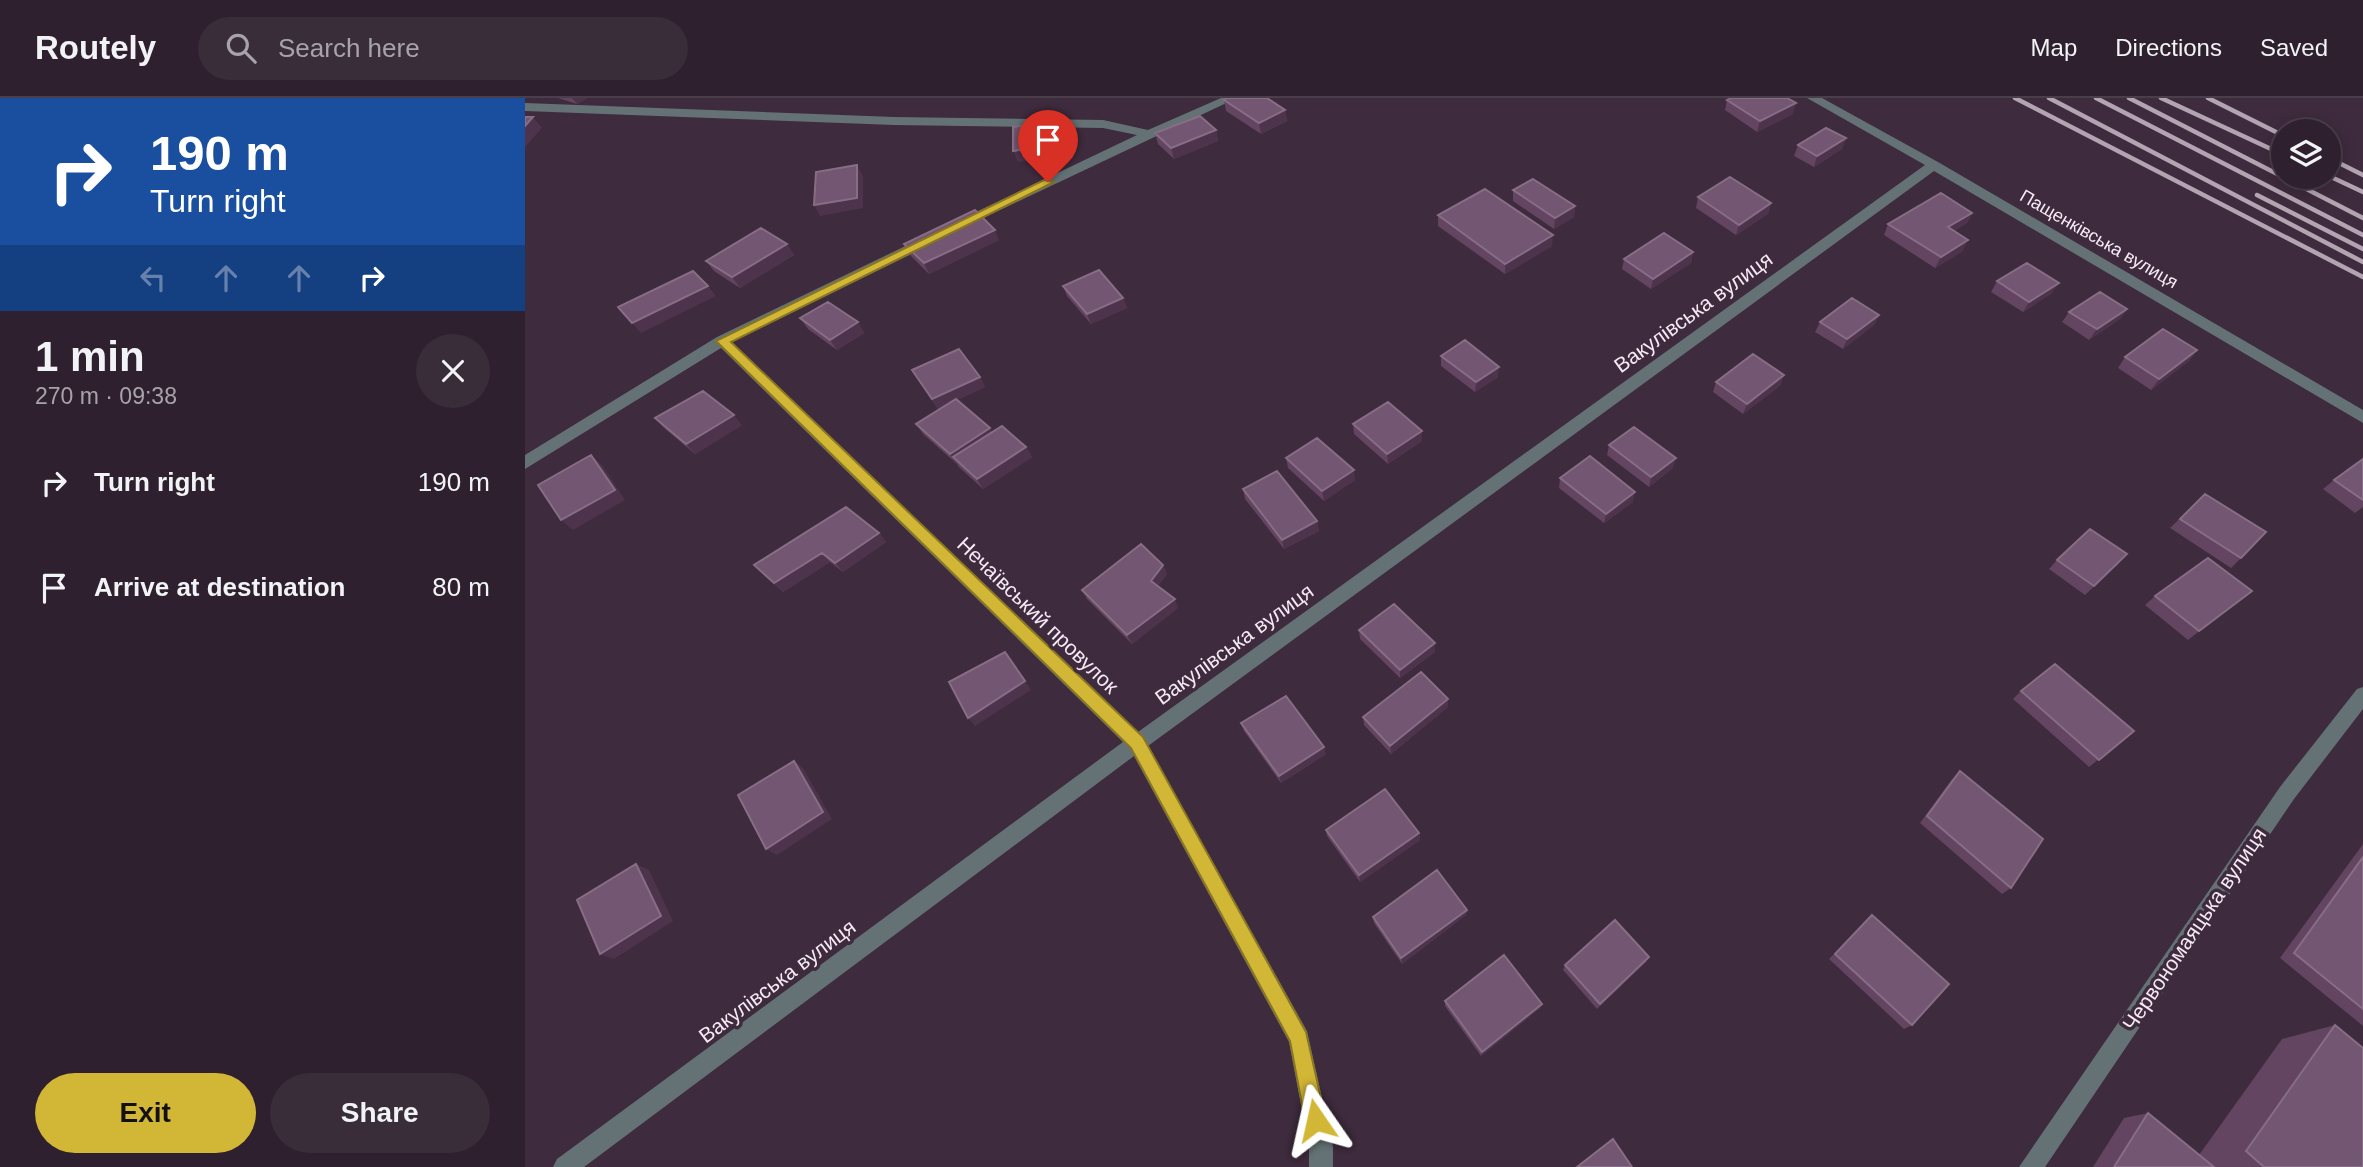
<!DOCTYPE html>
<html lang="en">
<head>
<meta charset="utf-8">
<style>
	:root { --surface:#2e202e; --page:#3a2d3a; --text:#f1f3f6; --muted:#a7a3aa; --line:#493e4a; --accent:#d2b635 }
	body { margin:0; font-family:Helvetica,sans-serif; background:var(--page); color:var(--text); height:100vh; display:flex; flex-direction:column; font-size:26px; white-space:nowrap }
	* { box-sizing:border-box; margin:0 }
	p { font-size:23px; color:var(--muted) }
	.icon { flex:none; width:38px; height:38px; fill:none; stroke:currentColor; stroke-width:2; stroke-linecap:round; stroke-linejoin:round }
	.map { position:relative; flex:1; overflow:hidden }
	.side { display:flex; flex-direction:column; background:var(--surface); width:525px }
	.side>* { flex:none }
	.banner { background:#1a4fa0; color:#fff; overflow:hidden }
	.buttons { position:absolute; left:1746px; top:21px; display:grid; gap:14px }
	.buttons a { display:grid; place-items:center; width:70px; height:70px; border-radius:50%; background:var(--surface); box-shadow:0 4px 18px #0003,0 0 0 2px var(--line); font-size:35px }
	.pin { position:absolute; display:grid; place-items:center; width:60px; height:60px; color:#fff; margin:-72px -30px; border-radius:50% 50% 50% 0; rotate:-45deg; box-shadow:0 0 7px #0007 }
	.pin .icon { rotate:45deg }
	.me { position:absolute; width:77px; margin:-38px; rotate:349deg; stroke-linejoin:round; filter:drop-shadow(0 0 5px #0008) }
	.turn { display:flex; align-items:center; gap:24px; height:147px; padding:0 35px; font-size:32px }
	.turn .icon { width:91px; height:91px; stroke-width:2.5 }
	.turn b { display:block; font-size:49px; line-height:60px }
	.lanes { display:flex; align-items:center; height:66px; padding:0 35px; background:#0003; justify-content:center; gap:35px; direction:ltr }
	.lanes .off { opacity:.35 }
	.round { display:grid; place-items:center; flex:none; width:74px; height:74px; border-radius:37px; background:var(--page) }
	.summary { display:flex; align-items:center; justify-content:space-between; height:119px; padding:0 35px }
	h1 { font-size:42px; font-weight:800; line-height:52px }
	.button { display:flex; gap:14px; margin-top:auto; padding:14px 35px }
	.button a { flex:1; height:80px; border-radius:42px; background:var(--accent); color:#111; font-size:28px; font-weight:800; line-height:80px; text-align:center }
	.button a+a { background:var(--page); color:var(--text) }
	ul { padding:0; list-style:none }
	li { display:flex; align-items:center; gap:21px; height:105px; padding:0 35px }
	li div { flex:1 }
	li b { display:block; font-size:26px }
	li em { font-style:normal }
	header { display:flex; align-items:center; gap:42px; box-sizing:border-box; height:98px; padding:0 35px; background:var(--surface); border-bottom:2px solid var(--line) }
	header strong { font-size:33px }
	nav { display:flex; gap:38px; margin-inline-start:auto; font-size:24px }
	.search { width:490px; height:63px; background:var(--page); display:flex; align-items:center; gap:18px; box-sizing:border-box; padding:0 24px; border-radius:38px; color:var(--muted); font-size:26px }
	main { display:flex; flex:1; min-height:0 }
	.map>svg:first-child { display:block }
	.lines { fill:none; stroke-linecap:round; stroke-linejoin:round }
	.street { fill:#647275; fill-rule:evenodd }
	.rail { stroke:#b3a4b2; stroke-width:4.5 }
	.wall { fill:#634461 }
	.shaded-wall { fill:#4e334c }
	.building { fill:#735671; stroke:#876d85; stroke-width:2 }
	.route { fill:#d2b635; stroke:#887622; stroke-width:2 }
	.labels { text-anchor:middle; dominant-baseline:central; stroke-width:7; stroke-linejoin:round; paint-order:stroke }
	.far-street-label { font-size:18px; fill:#f5e9f4; stroke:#3e2b3d }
	.street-label { font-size:21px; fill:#f5e9f4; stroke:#3e2b3d }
</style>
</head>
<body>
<header>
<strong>Routely</strong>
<div class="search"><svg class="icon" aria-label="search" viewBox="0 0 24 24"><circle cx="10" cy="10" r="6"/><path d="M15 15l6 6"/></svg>Search here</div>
<nav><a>Map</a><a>Directions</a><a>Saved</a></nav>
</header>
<main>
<section class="side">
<div class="banner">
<div class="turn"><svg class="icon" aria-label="right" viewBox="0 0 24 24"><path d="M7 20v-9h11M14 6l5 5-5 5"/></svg><div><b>190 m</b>Turn right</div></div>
<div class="lanes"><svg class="icon off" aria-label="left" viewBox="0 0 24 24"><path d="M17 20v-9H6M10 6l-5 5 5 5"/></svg><svg class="icon off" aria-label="ahead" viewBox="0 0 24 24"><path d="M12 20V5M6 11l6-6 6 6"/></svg><svg class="icon off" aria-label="ahead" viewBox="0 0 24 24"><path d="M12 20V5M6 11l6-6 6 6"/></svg><svg class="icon" aria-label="right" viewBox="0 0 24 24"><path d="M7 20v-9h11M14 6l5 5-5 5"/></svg></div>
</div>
<div class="summary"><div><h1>1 min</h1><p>270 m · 09:38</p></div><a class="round"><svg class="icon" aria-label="close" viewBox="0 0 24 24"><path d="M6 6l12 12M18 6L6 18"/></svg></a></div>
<ul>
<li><svg class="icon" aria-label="right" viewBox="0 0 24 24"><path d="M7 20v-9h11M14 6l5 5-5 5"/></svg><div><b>Turn right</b></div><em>190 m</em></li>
<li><svg class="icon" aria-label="arrive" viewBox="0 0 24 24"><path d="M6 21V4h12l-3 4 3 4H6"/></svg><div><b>Arrive at destination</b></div><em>80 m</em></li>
</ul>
<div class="button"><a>Exit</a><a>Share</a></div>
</section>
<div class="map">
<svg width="1838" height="1069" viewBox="0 0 1838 1069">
	<rect width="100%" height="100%" fill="#3e2b3d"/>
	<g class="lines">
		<path class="street" d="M696,0H712L435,131L430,130V124L612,37L578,30L369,27L0,13V5L369,19L578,22L623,32Z
			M1282,0H1297L1413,64L1838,312V325L1409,73L623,648L782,933L808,1049V1069H784V1049L764,944L609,658L59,1069H28L32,1061L598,644L196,250L0,371V357L192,239L399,139H409V145L207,244L613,634L1400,67Z
			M1838,589V611L1769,701L1520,1069H1494L1755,689L1832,591Z"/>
		<path class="rail" d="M1490,0L1838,179
			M1524,0L1838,164
			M1571,0L1838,137
			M1604,0L1838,120
			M1636,0L1759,57
			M1683,0L1759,38
			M1804,60L1838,77
			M1804,78L1838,94
			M1732,97L1838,151"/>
	</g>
	<path class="wall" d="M33,0H62L52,6Z
		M699,2L760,12L762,23L736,36L701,13Z
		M1202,2L1268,16L1232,34L1200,12Z
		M691,32L693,43L649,61L633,46L630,35Z
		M1321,40L1317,51L1289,69L1269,58L1273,47Z
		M988,92L1050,108L1049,119L1029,131L988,103Z
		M1173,99L1246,105L1243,116L1211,137L1171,110Z
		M1447,115L1442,125L1429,133L1438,153L1410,170L1359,137L1363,126Z
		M913,117L1027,148L980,176L913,128Z
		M474,142L404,176L385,157L379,146Z
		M262,146L269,157L215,190L189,173L181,163Z
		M1168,154L1166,165L1126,191L1097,171L1099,161Z
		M1472,183L1527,195L1498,214L1466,194Z
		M538,188L598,200L602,210L566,226L542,198Z
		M1602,211L1595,221L1564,242L1537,224L1544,214Z
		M1354,217L1349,227L1318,251L1290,234L1295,224Z
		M275,220L333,224L339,235L312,252L283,231Z
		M1672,252L1664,263L1626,292L1593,270L1600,259Z
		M916,258L973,279L950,294L916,268Z
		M387,272L455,279L460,289L432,302L467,334L501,349L507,359L458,391L434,369L432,366L398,336L391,326L423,307L413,311Z
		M1191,284L1256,287L1218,316L1188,294Z
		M130,320L217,327L170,356L139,330Z
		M828,326L897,343L863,366L829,336Z
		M1084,347L1148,370L1124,389L1082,357Z
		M761,360L830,382L799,403L763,370Z
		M1838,361V409L1830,415L1798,391L1809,382Z
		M1035,380L1108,404L1079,425L1034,390Z
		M718,391L792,423L794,433L759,451L720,401Z
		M1680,396L1716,460L1706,470L1645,430Z
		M354,435L361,444L318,474L305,464L258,494L229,467Z
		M1532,462L1593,466L1560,497L1524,471Z
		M638,467L642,476L633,488L653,510L607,546L562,501L557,492Z
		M1727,493L1663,542L1620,507L1630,498Z
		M834,532L910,545V554L875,580L835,541Z
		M1496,593L1609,633L1564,669L1488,601Z
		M923,609L866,656L839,627L838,619Z
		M716,625L801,656L756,685L719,633Z
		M1435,673L1486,790L1477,796L1395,725L1427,681Z
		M801,732L894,735L895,742L835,784L802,738Z
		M1838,746V928L1755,860Z
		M942,812L941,817L877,866L849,825L848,819Z
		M1347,817L1387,927L1379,931L1304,861Z
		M1124,859L1121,864L1072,911L1038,872L1040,867Z
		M920,903L1017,906L1015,910L956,958L920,908Z
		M1810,927L1838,1069H1568L1599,1020L1623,1015L1674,1057L1757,941Z"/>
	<path class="shaded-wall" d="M47,0H62L52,6Z
		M1271,5L1268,16L1232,34L1235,23Z
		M760,12L762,23L736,36L734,25Z
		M8,19L17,30L0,49V28Z
		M533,23L536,33L538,58L493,64L488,53Z
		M691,32L693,43L649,61L646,50Z
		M1321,40L1317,51L1289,69L1292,58Z
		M332,67L338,78V110L295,118L289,107Z
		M1246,105L1243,116L1211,137L1214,127Z
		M1050,108L1049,119L1029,131L1030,120Z
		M1447,115L1442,125L1418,140L1423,129Z
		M470,132L474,142L404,176L399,165Z
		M1028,137L1027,148L980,176V166Z
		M1443,142L1438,153L1410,170L1416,159Z
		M262,146L269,157L215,190L207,179Z
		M1168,154L1166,165L1126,191L1128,181Z
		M1534,185L1527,195L1498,214L1504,204Z
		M183,188L191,198L116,235L107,225Z
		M598,200L602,210L566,226L562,216Z
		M1602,211L1595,221L1564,242L1572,231Z
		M1354,217L1349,227L1318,251L1322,241Z
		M333,224L339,235L312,252L305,242Z
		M1672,252L1664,263L1626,292L1634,281Z
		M974,269L973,279L950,294L951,284Z
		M1259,277L1256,287L1218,316L1222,306Z
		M455,279L460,289L413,311L407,301Z
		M209,317L217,327L170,356L161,346Z
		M465,330L471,340L428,359L431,366L425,356Z
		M897,333V343L863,366L862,356Z
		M501,349L507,359L458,391L452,381Z
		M66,357L77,367L100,402L48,432L36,422Z
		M1151,360L1148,370L1124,389L1126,379Z
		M829,372L830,382L799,403L797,393Z
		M1110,394L1108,404L1079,425L1081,416Z
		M792,423L794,433L759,451L757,442Z
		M354,435L361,444L318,474L310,465Z
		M297,455L305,464L258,494L249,485Z
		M638,467L642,476L630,492L626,483Z
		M1727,493L1716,502L1663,542L1674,533Z
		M650,501L653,510L607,546L602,537Z
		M910,545V554L875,580V572Z
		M480,554L506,592L450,628L443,620Z
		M923,601V609L866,656L865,648Z
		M799,649L801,656L756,685L754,678Z
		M269,663L278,670L307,721L252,757L241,751Z
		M894,735L895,742L835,784L834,777Z
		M111,766L124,772L148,823L89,861L75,856Z
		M942,812L941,817L877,866L876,860Z
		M1124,859L1121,864L1072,911L1075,906Z
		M1017,906L1015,910L956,958L957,954Z"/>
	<path class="building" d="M702,0H742L760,12L734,25L699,2Z
		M1206,0H1262L1271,5L1235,23L1202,2Z
		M675,18L691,32L646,50L630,35Z
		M0,19H8L0,28Z
		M533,23L534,47L488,53V29Z
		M1301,30L1321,40L1292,58L1273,47Z
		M332,67V100L289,107L291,74Z
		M1205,79L1246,105L1214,127L1173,99Z
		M1008,81L1050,108L1030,120L988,92Z
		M960,91L1028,137L980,166L913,117Z
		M1416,95L1447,115L1423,129L1443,142L1416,159L1363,126Z
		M450,112L470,132L399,165L379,146Z
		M236,130L262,146L207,179L181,163Z
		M1139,135L1168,154L1128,181L1099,161Z
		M1502,165L1534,185L1504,204L1472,183Z
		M574,172L598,200L562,216L538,188Z
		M168,173L183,188L107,225L93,209Z
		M1575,194L1602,211L1572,231L1544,214Z
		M1327,200L1354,217L1322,241L1295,224Z
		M303,204L333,224L305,242L275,220Z
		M1638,231L1672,252L1634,281L1600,259Z
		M940,242L974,269L951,284L916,258Z
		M434,251L455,279L407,301L387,272Z
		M1228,256L1259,277L1222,306L1191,284Z
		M178,293L209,317L161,346L130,320Z
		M431,301L465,330L425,356L391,326Z
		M863,304L897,333L862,356L828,326Z
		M477,328L501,349L452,381L428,359Z
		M1109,329L1151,360L1126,379L1084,347Z
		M792,340L829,372L797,393L761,360Z
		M66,357L90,392L36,422L13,387Z
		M1065,358L1110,394L1081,416L1035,380Z
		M1838,361V402L1809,382Z
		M752,373L792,423L757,442L718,391Z
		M1680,396L1741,434L1716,460L1655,421Z
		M321,409L354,435L310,465L297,455L249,485L229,467Z
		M1565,431L1602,456L1569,488L1532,462Z
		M616,446L638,467L626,483L650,501L602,537L557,492Z
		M1683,460L1727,493L1674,533L1630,498Z
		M869,506L910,545L875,572L834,532Z
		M480,554L500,583L443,620L424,584Z
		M1530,566L1609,633L1574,662L1496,593Z
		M896,574L923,601L865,648L838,619Z
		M761,598L799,649L754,678L716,625Z
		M269,663L298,714L241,751L213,697Z
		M1435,673L1518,741L1486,790L1402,718Z
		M860,691L894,735L834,777L801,732Z
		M1838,759V911L1769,855Z
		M111,766L136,818L75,856L52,802Z
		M912,772L942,812L876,860L848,819Z
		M1347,817L1424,886L1387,927L1310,856Z
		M1090,822L1124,859L1075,906L1040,867Z
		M979,857L1017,906L957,954L920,903Z
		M1810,927L1838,950V1069H1739L1721,1053Z
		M1623,1015L1689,1069H1589Z
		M1088,1041L1107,1069H1052Z"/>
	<path class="route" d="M519,82L529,84L206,244L618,639L781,934L801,1022L798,1029L791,1032L783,1029L780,1022L765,943L606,650L191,243Z"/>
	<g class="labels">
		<g class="far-street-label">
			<text transform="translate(1574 141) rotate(30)">Пащенківська вулиця</text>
		</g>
		<g class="street-label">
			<text transform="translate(1168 214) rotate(-36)">Вакулівська вулиця</text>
			<text transform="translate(513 517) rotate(44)">Нечаївський провулок</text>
			<text transform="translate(709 546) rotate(-36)">Вакулівська вулиця</text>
			<text transform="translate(1669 831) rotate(-56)">Червономаяцька вулиця</text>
			<text transform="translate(252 883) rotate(-37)">Вакулівська вулиця</text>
		</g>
	</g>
</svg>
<div class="buttons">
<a><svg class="icon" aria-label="layers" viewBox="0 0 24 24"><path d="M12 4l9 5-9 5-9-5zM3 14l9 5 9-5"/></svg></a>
</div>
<div class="pin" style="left:523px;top:84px;background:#d93025"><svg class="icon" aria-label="arrive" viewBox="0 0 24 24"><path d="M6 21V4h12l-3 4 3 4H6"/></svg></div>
<svg class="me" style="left:791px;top:1022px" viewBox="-20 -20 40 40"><path d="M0-17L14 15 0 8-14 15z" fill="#d2b635" stroke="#fff" stroke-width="4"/></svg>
</div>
</main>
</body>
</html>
